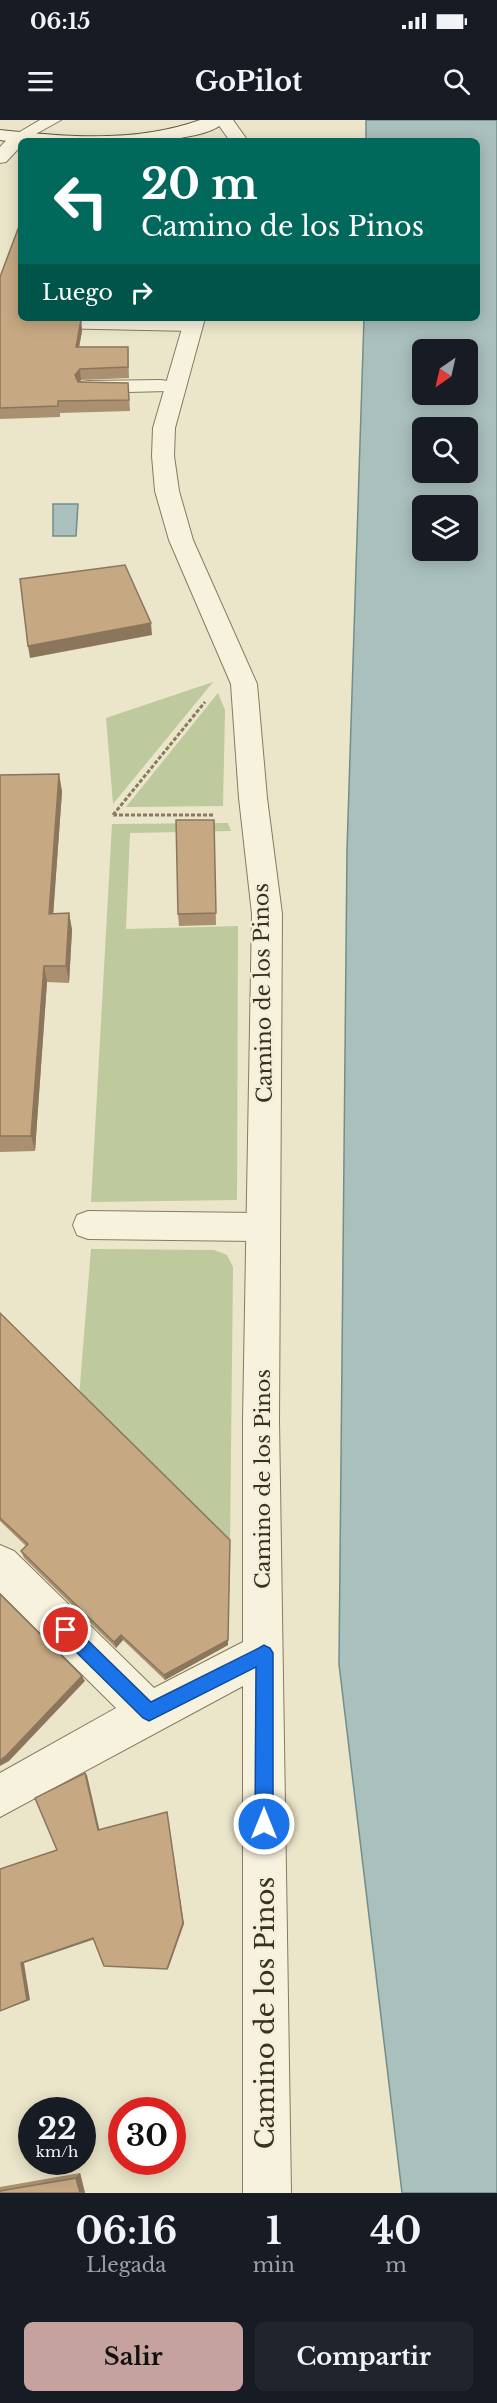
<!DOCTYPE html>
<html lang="es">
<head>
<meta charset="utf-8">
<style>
	:root { --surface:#171b24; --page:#20242c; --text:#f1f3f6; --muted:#9ea1a6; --accent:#c6a29f }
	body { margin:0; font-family:"Libre Baskerville",serif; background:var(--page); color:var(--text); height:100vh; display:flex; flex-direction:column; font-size:22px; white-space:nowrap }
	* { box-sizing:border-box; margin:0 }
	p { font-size:20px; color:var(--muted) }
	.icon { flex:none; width:33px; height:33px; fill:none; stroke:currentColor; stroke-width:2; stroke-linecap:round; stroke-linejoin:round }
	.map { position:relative; height:2073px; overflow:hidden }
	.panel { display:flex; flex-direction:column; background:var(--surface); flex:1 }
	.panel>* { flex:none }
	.top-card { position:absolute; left:18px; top:18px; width:462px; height:183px; border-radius:9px; box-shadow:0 3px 15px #0003; background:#00695c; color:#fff; overflow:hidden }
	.needle { width:39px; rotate:214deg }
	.tools { position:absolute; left:412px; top:219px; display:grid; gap:12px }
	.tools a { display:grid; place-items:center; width:66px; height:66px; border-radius:9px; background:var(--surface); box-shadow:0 3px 15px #0003; font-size:30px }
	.speed { position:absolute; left:18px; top:1977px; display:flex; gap:12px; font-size:30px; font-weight:700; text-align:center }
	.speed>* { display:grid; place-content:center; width:78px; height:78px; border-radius:50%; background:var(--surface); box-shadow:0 3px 15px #0003; line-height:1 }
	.speed small { font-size:15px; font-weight:400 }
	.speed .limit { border:9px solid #d22; background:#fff; color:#111 }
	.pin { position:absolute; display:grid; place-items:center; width:51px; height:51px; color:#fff; margin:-26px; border:3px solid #fff; border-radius:50%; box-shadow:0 2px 6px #0007 }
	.me { position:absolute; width:66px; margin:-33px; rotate:0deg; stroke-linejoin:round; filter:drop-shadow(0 0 4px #0008) }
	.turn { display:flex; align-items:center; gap:21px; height:126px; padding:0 24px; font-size:27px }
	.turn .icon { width:78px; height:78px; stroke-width:2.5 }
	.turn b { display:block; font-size:42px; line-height:51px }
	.then { display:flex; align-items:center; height:57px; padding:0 24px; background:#0003; gap:12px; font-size:22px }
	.eta { display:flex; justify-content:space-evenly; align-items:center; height:102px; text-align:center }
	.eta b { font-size:36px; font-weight:800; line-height:42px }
	.action { display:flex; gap:12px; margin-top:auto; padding:12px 24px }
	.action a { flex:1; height:69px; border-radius:9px; background:var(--accent); color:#111; font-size:24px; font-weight:800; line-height:69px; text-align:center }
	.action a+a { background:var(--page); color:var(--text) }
	.status { display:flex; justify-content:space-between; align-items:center; height:42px; padding:0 30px; background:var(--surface); direction:ltr }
	.status svg { height:16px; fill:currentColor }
	header { display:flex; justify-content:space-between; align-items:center; height:78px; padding:0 24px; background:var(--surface); font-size:27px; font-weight:800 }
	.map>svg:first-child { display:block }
	.green { fill:#bec99e }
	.water { fill:#aac0bd; stroke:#718e8b; stroke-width:1.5; fill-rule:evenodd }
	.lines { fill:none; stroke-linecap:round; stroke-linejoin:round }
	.service-casing { stroke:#877a60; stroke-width:2 }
	.pedestrian-casing { stroke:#877a60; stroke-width:2 }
	.minor-casing { stroke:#877a60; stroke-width:2 }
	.secondary-casing { stroke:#695b43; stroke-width:2 }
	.path { stroke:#877a60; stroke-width:3; stroke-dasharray:4 2; stroke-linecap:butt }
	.service { fill:#f7f2dd; fill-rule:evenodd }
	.pedestrian { fill:#f7f2dd; fill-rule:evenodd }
	.minor { fill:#f7f2dd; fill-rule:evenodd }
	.secondary { fill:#f7f2dd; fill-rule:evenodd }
	.wall { fill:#aa9071 }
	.shaded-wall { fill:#8b765c }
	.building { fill:#c6a883; stroke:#8b765c; stroke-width:1.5 }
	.route { fill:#1a73e8; stroke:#114b97; stroke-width:1.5 }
	.labels { text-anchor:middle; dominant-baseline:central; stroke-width:5; stroke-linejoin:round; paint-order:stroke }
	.street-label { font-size:21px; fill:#393022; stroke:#f3efd9 }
	.near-street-label { font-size:26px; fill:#393022; stroke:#f3efd9 }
</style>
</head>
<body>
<div class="status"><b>06:15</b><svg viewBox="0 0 49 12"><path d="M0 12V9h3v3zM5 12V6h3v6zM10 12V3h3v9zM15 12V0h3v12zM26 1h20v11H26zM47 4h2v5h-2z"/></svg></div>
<header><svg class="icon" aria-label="menu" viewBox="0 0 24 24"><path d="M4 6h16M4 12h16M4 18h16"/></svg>GoPilot<svg class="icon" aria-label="search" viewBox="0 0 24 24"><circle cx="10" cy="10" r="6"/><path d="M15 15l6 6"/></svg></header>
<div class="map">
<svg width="497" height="2073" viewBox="0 0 497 2073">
	<rect width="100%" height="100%" fill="#ebe6ca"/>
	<path class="green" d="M213,562L113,684L106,598Z
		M218,573L225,590L223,686L126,687Z
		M228,703L231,711L130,713L126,809L238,806L237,1080L91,1082L112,704Z
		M91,1129L214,1130L227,1135L233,1147L230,1427L79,1277Z"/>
	<path class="water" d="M366,0H497V2073H402L339,1544L347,730L364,198H477V21H366ZM423,230H468V274H423ZM423,308H468V352H423ZM423,386H468V430H423Z
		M53,384H78L76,416H53Z"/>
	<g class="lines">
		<defs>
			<path id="service" d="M40,0H61L25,20L19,22L11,17Z
				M57,198L193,199L202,205L193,211L50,208L48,204Z
				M88,1091L264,1093L275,1097L279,1107L275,1117L264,1121L88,1119L77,1115L73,1105L77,1095Z"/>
			<path id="pedestrian" d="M160,260L168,261L171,266L168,271L89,273L81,272L78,267L81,262L89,261Z"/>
			<path id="minor" d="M215,0H233L248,21H230Z
				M19,12L28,17L21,21V26L6,42L0,43V27L13,13Z
				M185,198H205L175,308L174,336L179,371L193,420L257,564L267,678L282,794L279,1300L291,2073H243V1566L0,1697V1653L116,1588L0,1473V1425L14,1431L154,1568L243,1522V1300L252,794L239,678L231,564L169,420L155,371L152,336L153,308Z"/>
			<path id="secondary" d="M200,0H226C206,28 90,21 57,21C46,21 29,19 21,23L0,20V10C66,17 136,23 200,0Z"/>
		</defs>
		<use href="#service" class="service-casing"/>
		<use href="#pedestrian" class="pedestrian-casing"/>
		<use href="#minor" class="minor-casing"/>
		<use href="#secondary" class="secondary-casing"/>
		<path class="path" d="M113,695L205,582
			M113,695H215"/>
		<use href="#service" class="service"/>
		<use href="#pedestrian" class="pedestrian"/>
		<use href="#minor" class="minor"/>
		<use href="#secondary" class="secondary"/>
	</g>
	<path class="wall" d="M0,157L52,199L81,200L82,211L79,227H128L129,258L81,260L79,262L129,274L130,291L60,293V297L0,299Z
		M59,654L62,672L53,794L69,793L72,810L69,863L47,862L35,1031L0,1032V655Z
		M214,700L216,805L179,806L178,794Z
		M0,1193L228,1525L165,1560L123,1520L116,1528L24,1438L21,1431L26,1426L0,1401Z
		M80,2053L85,2073H0V2067Z"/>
	<path class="shaded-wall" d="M81,200L82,211L77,238L76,227Z
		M80,249L81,260L76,266L75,255Z
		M151,503L152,515L30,538L28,526Z
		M59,654L62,672L52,811L49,794Z
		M69,793L72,810L69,863L66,846Z
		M44,846L47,862L35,1031L31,1016Z
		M230,1427L228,1525L165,1560L164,1555Z
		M121,1515L123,1520L116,1528L114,1522Z
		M82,1556L85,1561L9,1641L0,1646V1640Z
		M85,1653L87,1655L100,1712L98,1710Z
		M167,1692L184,1804L168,1849H167Z
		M93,1818L95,1819L24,1843L30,1880L0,1891L21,1843Z
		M80,2053L85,2073H80L76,2058Z"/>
	<path class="building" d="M21,101V198H48L49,199L81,200L76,227H128V247L80,249L75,255L78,262L128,263L129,280L58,281V286L0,288V157Z
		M125,445L151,503L28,526L20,459Z
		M59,654L49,794L69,793L66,846H44L31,1016H0V655Z
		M176,700H214L216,793L178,794Z
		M0,1193L230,1420L228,1520L164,1555L121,1515L114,1522L21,1431L28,1424L0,1398Z
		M0,1474L82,1556L5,1637L0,1640Z
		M85,1653L98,1710L167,1692L183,1803L167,1849L104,1846L93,1818L21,1843L27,1880L0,1891V1749L57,1730L35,1678Z
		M76,2058L80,2073H0V2071Z"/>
	<path class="route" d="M66,1502L72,1505L151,1582L259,1528L264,1525L270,1528L273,1533V1704L270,1711L264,1713L258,1711L255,1704L256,1547L149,1601L143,1598L60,1516L58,1510L60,1505Z"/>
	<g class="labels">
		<g class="street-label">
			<text transform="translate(263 873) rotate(-91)">Camino de los Pinos</text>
			<text transform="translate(263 1359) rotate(-90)">Camino de los Pinos</text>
		</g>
		<g class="near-street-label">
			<text transform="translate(265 1893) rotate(-90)">Camino de los Pinos</text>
		</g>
	</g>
</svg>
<div class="tools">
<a><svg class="needle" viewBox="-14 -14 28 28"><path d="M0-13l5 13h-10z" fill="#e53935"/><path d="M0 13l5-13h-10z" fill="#9ea1a6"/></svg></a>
<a><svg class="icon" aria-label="search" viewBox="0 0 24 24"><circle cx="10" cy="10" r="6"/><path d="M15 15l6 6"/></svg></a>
<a><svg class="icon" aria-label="layers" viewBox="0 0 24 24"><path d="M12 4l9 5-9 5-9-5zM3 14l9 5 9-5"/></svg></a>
</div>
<div class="speed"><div>22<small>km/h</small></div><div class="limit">30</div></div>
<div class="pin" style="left:66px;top:1510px;background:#d93025"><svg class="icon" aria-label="arrive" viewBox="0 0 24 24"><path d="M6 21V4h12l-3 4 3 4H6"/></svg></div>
<svg class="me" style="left:264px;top:1704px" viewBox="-20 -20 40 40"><circle r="17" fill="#1a73e8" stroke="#fff" stroke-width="3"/><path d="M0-11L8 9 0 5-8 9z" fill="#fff"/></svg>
<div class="top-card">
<div class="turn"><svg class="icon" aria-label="left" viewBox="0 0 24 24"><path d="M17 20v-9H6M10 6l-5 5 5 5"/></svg><div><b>20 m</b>Camino de los Pinos</div></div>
<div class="then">Luego<svg class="icon" aria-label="right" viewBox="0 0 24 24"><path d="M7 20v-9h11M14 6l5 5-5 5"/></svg></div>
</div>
</div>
<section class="panel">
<div class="eta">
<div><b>06:16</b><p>Llegada</p></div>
<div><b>1</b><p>min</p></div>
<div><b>40</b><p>m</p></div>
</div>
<div class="action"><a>Salir</a><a>Compartir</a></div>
</section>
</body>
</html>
